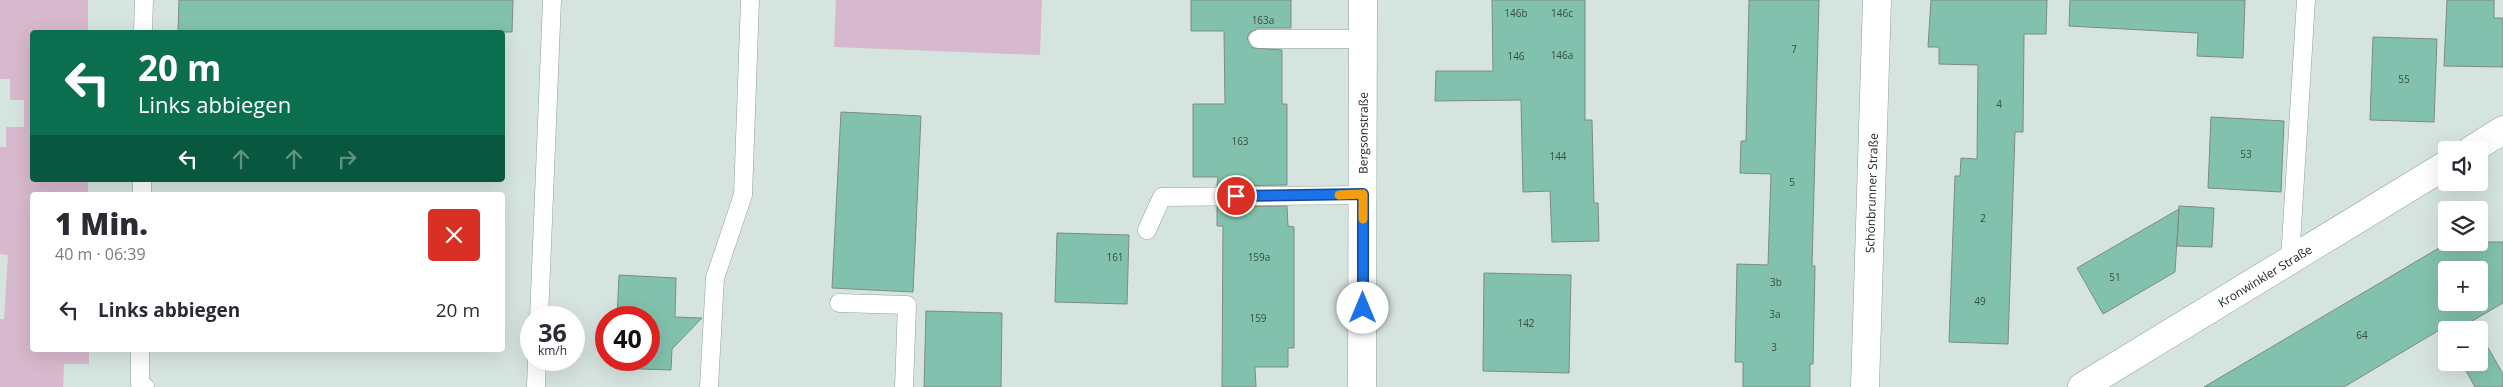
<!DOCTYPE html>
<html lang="de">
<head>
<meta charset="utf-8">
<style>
	:root { --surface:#fff; --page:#f2f2f3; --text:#2b2b33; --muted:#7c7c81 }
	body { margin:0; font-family:"Open Sans",sans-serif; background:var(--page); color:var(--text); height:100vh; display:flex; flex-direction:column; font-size:19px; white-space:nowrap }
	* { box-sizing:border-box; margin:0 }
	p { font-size:16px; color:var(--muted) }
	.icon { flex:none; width:28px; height:28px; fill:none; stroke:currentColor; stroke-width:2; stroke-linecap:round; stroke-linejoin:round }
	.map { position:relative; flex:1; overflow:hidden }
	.drawer { position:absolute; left:30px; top:192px; width:475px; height:160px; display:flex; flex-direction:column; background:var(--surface); border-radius:5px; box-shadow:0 5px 20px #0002 }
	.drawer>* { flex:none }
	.banner { position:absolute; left:30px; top:30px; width:475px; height:152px; border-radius:5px; box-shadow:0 5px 20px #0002; background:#0b6e4f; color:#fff; overflow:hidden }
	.tools { position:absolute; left:2438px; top:141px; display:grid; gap:10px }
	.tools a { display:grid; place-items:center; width:50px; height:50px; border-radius:5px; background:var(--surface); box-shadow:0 5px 20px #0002; font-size:25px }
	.speed { position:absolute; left:520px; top:306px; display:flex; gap:10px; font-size:25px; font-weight:700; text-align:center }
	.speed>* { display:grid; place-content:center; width:65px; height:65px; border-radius:50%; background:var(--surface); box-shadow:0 5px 20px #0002; line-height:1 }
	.speed small { font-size:12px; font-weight:400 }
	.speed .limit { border:8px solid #d22; background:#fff; color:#111 }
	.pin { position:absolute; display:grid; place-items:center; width:42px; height:42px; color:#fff; margin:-21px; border:2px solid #fff; border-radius:50%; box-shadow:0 1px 5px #0007 }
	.me { position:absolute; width:55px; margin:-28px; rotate:0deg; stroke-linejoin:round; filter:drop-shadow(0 0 4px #0008) }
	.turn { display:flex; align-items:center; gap:18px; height:105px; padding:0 25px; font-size:22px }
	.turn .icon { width:65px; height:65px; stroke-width:2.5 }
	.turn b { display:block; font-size:35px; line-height:42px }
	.lanes { display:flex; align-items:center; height:48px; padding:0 25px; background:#0003; justify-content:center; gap:25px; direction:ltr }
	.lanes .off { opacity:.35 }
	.round { display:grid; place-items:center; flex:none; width:52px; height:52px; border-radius:5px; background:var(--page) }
	.overview { display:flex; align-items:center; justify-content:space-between; height:85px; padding:0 25px }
	h1 { font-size:30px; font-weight:800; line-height:38px }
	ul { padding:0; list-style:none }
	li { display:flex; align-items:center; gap:15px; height:65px; padding:0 25px }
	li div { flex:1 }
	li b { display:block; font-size:19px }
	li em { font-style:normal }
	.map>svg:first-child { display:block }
	.green { fill:#d8b8cc }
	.building { fill:#82c1ad; stroke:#7e8a86; fill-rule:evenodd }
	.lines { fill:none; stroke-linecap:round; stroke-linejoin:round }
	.service-casing { stroke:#92a09b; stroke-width:19 }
	.minor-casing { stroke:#92a09b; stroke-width:29 }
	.tertiary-casing { stroke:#92a09b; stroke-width:29 }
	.service { stroke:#fff; stroke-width:18 }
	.minor { stroke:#fff; stroke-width:28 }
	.tertiary { stroke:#fff; stroke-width:28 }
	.route-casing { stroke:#114b97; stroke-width:12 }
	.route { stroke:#1a73e8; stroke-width:9 }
	.slow { stroke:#f59e0b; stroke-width:9 }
	.labels { text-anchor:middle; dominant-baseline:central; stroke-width:4; stroke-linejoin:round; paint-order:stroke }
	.number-label { font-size:10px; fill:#394d46 }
	.street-label { font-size:12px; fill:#212624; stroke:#fff }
</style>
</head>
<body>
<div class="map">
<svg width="2503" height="387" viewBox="0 0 2503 387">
	<rect width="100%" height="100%" fill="#d6e4df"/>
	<path class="green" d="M0,0H88V32H32V180H88V195H32V350H89V364H64L63,387H0V319H4L8,255L0,254V147H6V127H24V100H10V79H0Z
		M836,0H1042L1040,55L834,47Z"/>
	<path class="building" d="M179,0H513L512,32H178Z
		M1191,0H1291V28H1258L1249,33L1247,39L1253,48L1282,50V104H1287V185L1217,186L1218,177H1193V104H1225L1224,31H1191Z
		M1492,0H1585V120H1592L1594,203H1598L1599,241L1552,242L1550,191L1523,192L1521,100L1435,101L1436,71H1493Z
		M1749,0H1819L1812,266H1815L1813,364H1810V387H1743V362H1735L1737,264L1768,265L1771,174L1740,173L1741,141H1746Z
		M1931,0H2047L2046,34H2024L2023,132H2015L2008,344L1949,342L1955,176H1960L1961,158L1977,159L1978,65L1939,64V47H1928Z
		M2070,0H2245L2243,58L2197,56L2198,33L2069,26Z
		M2447,0H2494V18H2503V67L2444,66Z
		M2373,37L2437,39L2434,122L2370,120Z
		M841,112L921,116L913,292L832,288Z
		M2211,117L2284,121L2281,192L2208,188Z
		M1287,206L1288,226L1294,227V348H1288V367H1255L1256,387H1222L1223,226H1217V207Z
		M2179,206L2214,208L2212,247L2177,246Z
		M2179,209L2175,272L2103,314L2077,268Z
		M1057,233L1129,235L1127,304L1055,302Z
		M2449,242H2503V303L2472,321L2477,330H2446V337L2441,329L2344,387H2204ZM2446,270H2479V302H2446Z
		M1484,273L1571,275L1569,373L1483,371Z
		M619,275L676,278L675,317L702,318L672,349L671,370L615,368V360H649V318H617Z
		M926,311L1002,313L1001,387H924Z
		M2479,332L2503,374V387H2475L2461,362H2479Z"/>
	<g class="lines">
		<defs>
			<path id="service" d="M143,32L144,0
				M1258,39H1363
				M142,195V180
				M1147,230L1162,197L1363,195
				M2290,260L2306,0
				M839,303L907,305L904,387
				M539,318L552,0
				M140,350V384L145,387
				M536,387L537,360
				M709,387L715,278L743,195L750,0"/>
			<g id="minor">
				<path d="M2471,150L2503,130"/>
				<path id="s1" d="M1865,387L1877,0"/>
				<path id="s2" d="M2082,387L2446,165"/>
			</g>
			<g id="tertiary">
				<path id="s3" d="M1362,387L1363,0"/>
			</g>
		</defs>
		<use href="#service" class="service-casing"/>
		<use href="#minor" class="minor-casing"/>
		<use href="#tertiary" class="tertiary-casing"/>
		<use href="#service" class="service"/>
		<use href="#minor" class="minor"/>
		<use href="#tertiary" class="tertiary"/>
	</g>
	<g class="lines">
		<defs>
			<path id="route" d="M1236,196L1363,194V308"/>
		</defs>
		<use href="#route" class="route-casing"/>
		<use href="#route" class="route"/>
		<path class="slow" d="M1339,195L1363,194V219"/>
	</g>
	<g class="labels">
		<g class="number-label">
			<text x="1516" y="13">146b</text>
			<text x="1562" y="13">146c</text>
			<text x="1263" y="20">163a</text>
			<text x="1794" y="49">7</text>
			<text x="1562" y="55">146a</text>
			<text x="1516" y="56">146</text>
			<text x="2404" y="79">55</text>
			<text x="1999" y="104">4</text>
			<text x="1240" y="141">163</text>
			<text x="2246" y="154">53</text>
			<text x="1558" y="156">144</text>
			<text x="1792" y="182">5</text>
			<text x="1983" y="218">2</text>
			<text x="1115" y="257">161</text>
			<text x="1259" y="257">159a</text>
			<text x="2115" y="277">51</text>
			<text x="1776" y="282">3b</text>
			<text x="1980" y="301">49</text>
			<text x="1775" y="314">3a</text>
			<text x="1258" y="318">159</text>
			<text x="1526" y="323">142</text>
			<text x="2362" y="335">64</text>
			<text x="1774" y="347">3</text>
		</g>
		<g class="street-label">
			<text stroke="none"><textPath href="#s3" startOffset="254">Bergsonstraße</textPath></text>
			<text stroke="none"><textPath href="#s1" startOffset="194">Schönbrunner Straße</textPath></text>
			<text stroke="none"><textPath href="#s2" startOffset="214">Kronwinkler Straße</textPath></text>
		</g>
	</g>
</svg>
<div class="tools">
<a><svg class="icon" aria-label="sound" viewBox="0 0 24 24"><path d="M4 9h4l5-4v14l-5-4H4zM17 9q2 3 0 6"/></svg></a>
<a><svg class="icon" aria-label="layers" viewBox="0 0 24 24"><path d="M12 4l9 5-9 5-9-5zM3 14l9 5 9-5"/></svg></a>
<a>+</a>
<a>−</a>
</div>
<div class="speed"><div>36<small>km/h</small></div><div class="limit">40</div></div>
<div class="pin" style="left:1236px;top:196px;background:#d93025"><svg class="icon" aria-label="arrive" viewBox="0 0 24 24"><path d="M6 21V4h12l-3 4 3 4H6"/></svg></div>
<svg class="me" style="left:1363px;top:308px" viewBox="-20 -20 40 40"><circle r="19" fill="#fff"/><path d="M0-13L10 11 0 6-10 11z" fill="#1a73e8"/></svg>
<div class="banner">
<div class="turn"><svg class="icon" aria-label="left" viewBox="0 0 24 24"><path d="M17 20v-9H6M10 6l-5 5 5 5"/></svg><div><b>20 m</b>Links abbiegen</div></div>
<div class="lanes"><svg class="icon" aria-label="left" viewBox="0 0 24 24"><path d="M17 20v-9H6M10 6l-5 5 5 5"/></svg><svg class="icon off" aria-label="ahead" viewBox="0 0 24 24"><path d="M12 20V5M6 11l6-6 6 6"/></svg><svg class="icon off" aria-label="ahead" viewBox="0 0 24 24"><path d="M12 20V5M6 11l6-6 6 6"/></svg><svg class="icon off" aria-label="right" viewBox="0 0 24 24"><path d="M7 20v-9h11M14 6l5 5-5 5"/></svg></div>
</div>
<section class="drawer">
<div class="overview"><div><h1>1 Min.</h1><p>40 m · 06:39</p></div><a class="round" style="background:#d93025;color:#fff"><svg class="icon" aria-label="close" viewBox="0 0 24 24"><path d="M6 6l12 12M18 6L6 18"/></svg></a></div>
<ul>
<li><svg class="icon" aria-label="left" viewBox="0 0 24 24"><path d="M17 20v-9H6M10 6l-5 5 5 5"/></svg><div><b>Links abbiegen</b></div><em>20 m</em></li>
</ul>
</section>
</div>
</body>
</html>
